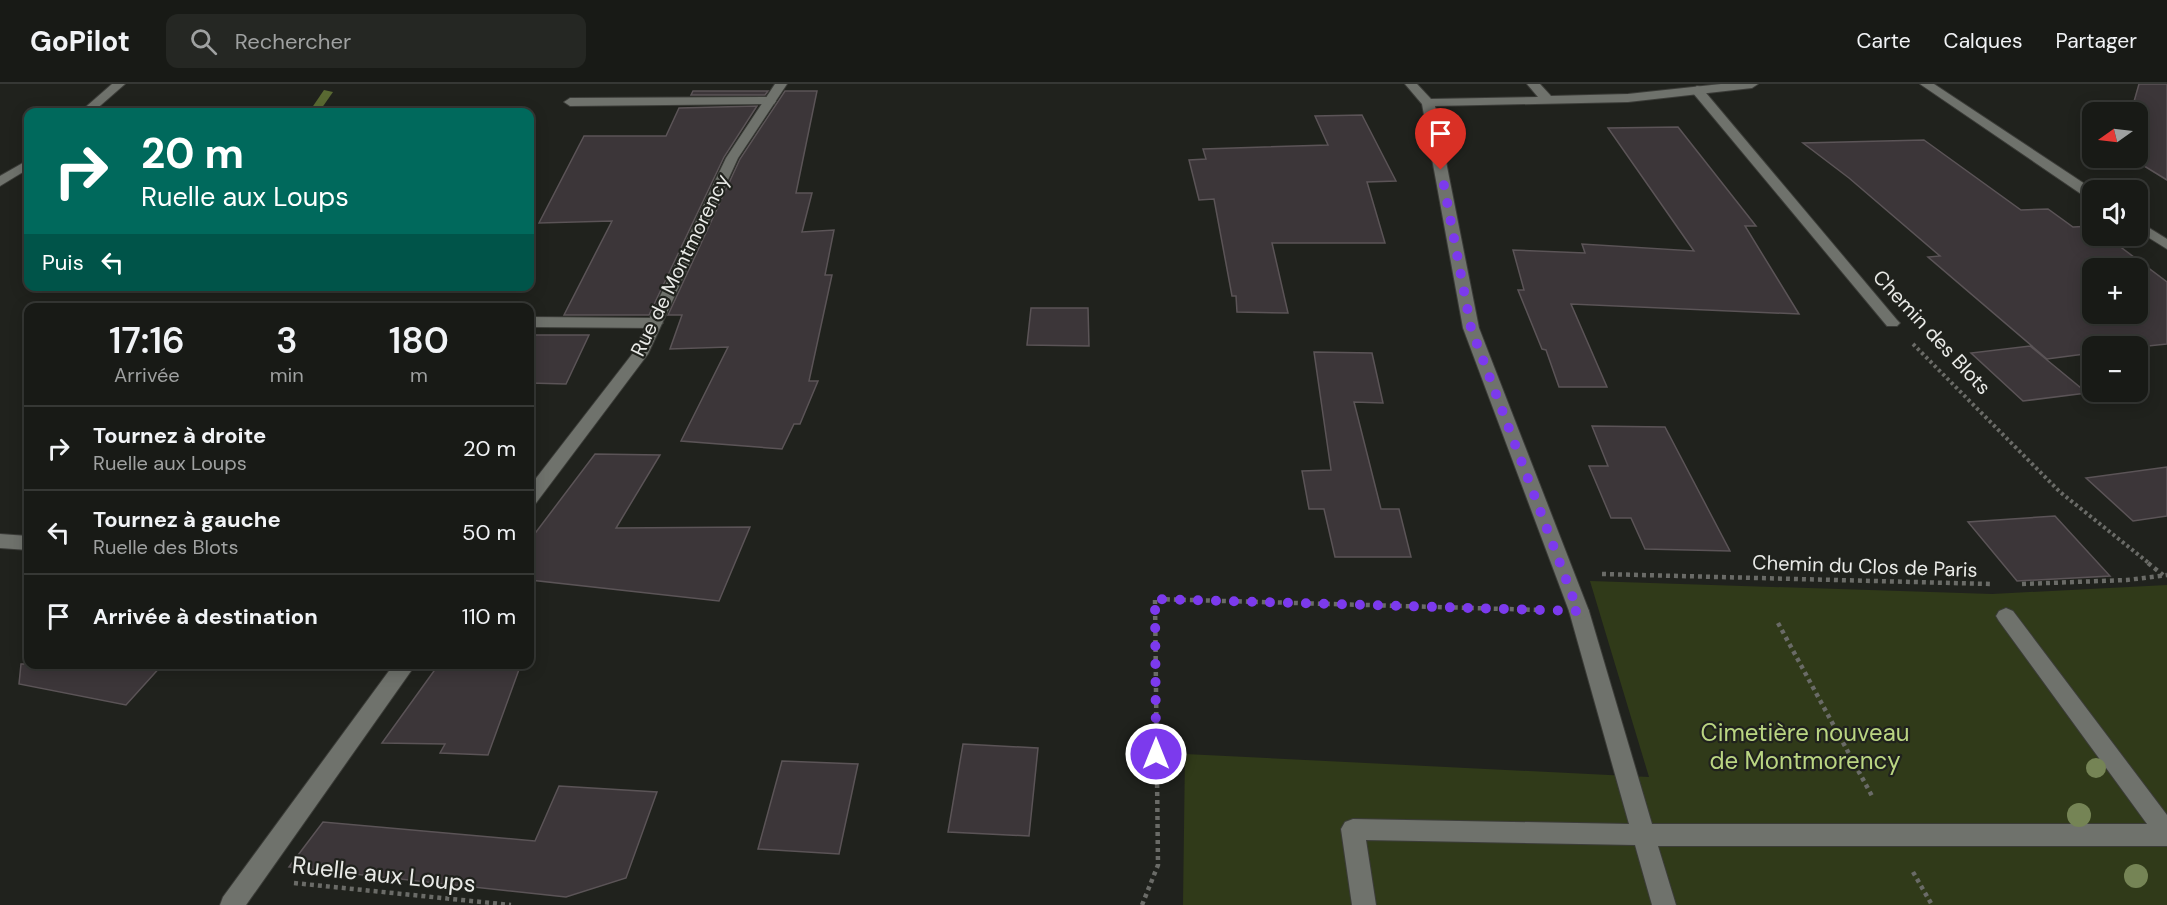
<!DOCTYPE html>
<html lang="fr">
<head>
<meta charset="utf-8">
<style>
	:root { --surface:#181a16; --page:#252723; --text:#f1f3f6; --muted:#9fa1a1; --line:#363835 }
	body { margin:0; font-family:"DM Sans",sans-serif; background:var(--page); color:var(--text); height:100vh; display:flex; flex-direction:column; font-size:22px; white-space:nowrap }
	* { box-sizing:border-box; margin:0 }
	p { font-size:20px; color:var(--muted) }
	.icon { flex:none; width:33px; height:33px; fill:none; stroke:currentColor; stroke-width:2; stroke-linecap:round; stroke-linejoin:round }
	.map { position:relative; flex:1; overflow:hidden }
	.drawer { position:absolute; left:24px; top:219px; width:510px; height:366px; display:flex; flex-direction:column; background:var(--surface); border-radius:12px; box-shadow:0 3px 15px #0003,0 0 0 2px var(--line) }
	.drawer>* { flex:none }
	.hud { position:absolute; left:24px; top:24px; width:510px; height:183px; border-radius:12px; box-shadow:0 3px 15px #0003,0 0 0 2px var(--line); background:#00695c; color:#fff; overflow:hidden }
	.needle { width:39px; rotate:256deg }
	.controls { position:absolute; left:2082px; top:18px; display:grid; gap:12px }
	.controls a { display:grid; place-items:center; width:66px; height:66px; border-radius:12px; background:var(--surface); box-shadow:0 3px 15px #0003,0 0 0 2px var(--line); font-size:30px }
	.pin { position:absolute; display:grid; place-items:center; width:51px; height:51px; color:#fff; margin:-62px -26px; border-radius:50% 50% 50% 0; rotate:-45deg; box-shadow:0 0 6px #0007 }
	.pin .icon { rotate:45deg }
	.me { position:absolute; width:66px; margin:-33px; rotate:0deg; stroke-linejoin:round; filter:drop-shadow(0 0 4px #0008) }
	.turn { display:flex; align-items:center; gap:21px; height:126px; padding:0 18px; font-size:27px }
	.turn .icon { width:78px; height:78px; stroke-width:2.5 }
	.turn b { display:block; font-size:42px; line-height:51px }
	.then { display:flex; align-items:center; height:57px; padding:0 18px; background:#0003; gap:12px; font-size:22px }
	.eta { display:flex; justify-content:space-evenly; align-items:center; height:102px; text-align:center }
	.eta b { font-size:36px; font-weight:600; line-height:42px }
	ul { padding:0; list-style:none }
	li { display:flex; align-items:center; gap:18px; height:84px; padding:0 18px; border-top:2px solid var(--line) }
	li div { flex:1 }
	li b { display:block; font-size:22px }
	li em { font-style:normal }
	header { display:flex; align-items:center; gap:36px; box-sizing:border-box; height:84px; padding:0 30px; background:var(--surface); border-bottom:2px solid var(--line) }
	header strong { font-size:28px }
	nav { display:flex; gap:33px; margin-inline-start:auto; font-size:21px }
	.search { width:420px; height:54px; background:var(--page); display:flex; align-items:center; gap:15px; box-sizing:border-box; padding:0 21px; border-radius:12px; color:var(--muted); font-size:22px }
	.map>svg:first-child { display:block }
	.green { fill:#303a19 }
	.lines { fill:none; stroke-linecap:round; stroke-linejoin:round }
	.stream { fill:#596932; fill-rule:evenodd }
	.building { fill:#3c3639; stroke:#5b5457; stroke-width:1.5; fill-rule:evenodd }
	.lane-casing { stroke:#3b3c38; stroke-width:2 }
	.street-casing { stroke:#3b3c38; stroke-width:2 }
	.path-far1 { stroke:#6a6b67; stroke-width:4; stroke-dasharray:3 3; stroke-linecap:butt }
	.path { stroke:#6a6b67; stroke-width:4.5; stroke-dasharray:4 4; stroke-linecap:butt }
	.lane { fill:#6f726c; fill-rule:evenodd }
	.street { fill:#6f726c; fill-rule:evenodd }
	.tree { fill:#758455 }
	.route { stroke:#7c3aed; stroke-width:10; stroke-dasharray:0 18 }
	.labels { text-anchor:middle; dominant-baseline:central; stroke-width:4.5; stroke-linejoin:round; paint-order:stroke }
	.street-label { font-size:20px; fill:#e9eae7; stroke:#20221d }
	.near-park-label { font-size:24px; fill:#bad582; stroke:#20221d }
	.near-street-label { font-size:24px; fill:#e9eae7; stroke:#20221d }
</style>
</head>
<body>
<header>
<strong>GoPilot</strong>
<div class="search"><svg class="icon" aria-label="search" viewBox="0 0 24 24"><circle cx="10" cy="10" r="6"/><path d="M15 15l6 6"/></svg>Rechercher</div>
<nav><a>Carte</a><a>Calques</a><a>Partager</a></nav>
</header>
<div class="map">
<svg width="2167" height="821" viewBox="0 0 2167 821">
	<rect width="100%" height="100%" fill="#20221d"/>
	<path class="green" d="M1590,497L1992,510L2167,501V821H1183L1185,670L1649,693Z"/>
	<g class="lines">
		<path class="stream" d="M324,6L333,8L319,28H309Z"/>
	</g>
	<path class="building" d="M2139,0H2167V96L2131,74H2138V28H2131Z
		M693,7H768L765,11H691Z
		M785,7H817L796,109H812L802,148L834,146L825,191H832L809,297H818L800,340H794L782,365L681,357L728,263L670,265L682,231H668L740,75Z
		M757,22L724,73L649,231H564L612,137L539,139L584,52H666L679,24Z
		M1362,31L1396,97L1367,98L1385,159H1272L1288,229L1237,228L1236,212H1232L1214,115L1199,116L1189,76L1206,75L1203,65L1328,61L1315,32Z
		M1678,43L1756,142H1745L1799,230L1571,220L1607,303H1559L1546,266L1542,265L1518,206H1524L1513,166L1585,169L1582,160L1694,167L1608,44Z
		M1924,56L2021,126L2048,125L2073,143L2092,142V152H2106L2167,198V260L2138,263L2092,262V269L2047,275L1928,173L1940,172L1849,94L1803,59ZM2092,184H2138V230H2092Z
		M1031,224H1088L1089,262L1027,261Z
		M530,251H589L566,300L530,299Z
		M2030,262L2087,309L2023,317L1971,269Z
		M1314,268L1372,269L1383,319L1354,318L1381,425H1399L1411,473H1335L1324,425H1309L1302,387L1331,386Z
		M1592,342L1665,343L1730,467L1645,465L1631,434H1611L1589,382H1608Z
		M595,370L660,371L616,444L750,443L719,517L530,496V456Z
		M2167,383V432L2133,437L2086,394Z
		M2055,432L2110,492L2017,497L1968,438Z
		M21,580H163L126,621L19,600Z
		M439,580H521L488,671L440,669L445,660L382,659Z
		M963,660L1038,664L1029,752L948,748Z
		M782,677L858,680L839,770L758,765Z
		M559,702L657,708L626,794L566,813L289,783L323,738L535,757Z"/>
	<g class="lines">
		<defs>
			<path id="lane" d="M1697,2L1701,3L1897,236L1900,239L1897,242H1887L1693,9L1691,6Z
				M770,13L776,17L774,20L570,22L564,18L570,14Z
				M530,233L655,234L663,239L655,244L530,243Z
				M1579,519L1586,522L1589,527L1652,740H2147L1999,537L1996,532L1999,527L2006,524L2013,527L2167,731V762H1658L1676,821H1652L1635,761L1366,756L1376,821H1352L1341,745L1345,738L1353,735L1629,740L1569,527L1572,522Z"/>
			<path id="street" d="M112,0H125L93,28H80Z
				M775,0H787L738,74L648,270L536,419L530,420V402L633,269L726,74Z
				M1405,0H1417L1431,15L1538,13L1527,0H1540L1551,12L1628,10L1721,0H1758L1752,4L1628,18L1435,22L1479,244L1589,527L1586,532L1579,535L1572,532L1569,527L1463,244L1422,20Z
				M1920,0H1934L2094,106L2092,115L2087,114Z
				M28,76V85L0,102V92Z
				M2138,137L2167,155V165L2138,147Z
				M0,450L28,452V466L0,464Z
				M394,580H416L246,821H220L223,813Z"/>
		</defs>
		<use href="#lane" class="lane-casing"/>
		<use href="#street" class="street-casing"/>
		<path class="path-far1" d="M1913,260L2060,408L2150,480"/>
		<path class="path" d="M2148,479L2163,491
			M1602,490L1991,500
			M2022,500L2127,496L2167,491
			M1778,539L1872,712
			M1913,788L1932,821
			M294,799L511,821
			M1142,821L1158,781L1155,515L1542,526"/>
		<use href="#lane" class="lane"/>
		<use href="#street" class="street"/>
	</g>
	<g class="tree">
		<circle cx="2096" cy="684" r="10"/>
		<circle cx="2079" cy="731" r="12"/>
		<circle cx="2136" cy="792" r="12"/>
	</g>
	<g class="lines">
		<path class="route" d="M1156,670L1155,515L1578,527L1471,244L1441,86"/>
	</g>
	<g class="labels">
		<g class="street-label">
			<text transform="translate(680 181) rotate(-64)">Rue de Montmorency</text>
			<text transform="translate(1932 248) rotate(47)">Chemin des Blots</text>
			<text transform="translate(1865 482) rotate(2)">Chemin du Clos de Paris</text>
		</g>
		<g class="near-park-label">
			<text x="1805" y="648">Cimetière nouveau<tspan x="1805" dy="28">de Montmorency</tspan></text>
		</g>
		<g class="near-street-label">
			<text transform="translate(384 790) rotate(6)">Ruelle aux Loups</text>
		</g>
	</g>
</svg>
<div class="controls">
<a><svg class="needle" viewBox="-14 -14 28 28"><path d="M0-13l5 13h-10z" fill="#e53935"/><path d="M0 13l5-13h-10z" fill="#9fa1a1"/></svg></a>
<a><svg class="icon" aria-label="sound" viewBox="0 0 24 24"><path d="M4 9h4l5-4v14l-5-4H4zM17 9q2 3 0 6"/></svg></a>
<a>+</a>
<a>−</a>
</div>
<div class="pin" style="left:1441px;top:86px;background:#d93025"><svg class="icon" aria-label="arrive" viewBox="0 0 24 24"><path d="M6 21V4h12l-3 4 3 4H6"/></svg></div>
<svg class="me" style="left:1156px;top:670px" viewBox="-20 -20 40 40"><circle r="17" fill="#7c3aed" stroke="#fff" stroke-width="3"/><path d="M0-11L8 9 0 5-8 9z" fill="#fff"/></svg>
<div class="hud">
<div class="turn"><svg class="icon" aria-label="right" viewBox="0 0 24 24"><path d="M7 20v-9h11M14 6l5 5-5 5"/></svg><div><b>20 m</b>Ruelle aux Loups</div></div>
<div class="then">Puis<svg class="icon" aria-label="left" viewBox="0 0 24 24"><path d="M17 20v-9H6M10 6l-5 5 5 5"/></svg></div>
</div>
<section class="drawer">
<div class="eta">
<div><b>17:16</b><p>Arrivée</p></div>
<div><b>3</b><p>min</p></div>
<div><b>180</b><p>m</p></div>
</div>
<ul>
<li><svg class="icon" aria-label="right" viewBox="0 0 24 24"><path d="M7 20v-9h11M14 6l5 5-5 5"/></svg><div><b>Tournez à droite</b><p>Ruelle aux Loups</p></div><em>20 m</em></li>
<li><svg class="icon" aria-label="left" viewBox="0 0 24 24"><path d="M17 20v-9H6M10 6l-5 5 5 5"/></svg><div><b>Tournez à gauche</b><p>Ruelle des Blots</p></div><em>50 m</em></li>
<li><svg class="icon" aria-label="arrive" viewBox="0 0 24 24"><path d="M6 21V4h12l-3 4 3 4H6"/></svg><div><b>Arrivée à destination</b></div><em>110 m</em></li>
</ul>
</section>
</div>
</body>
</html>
